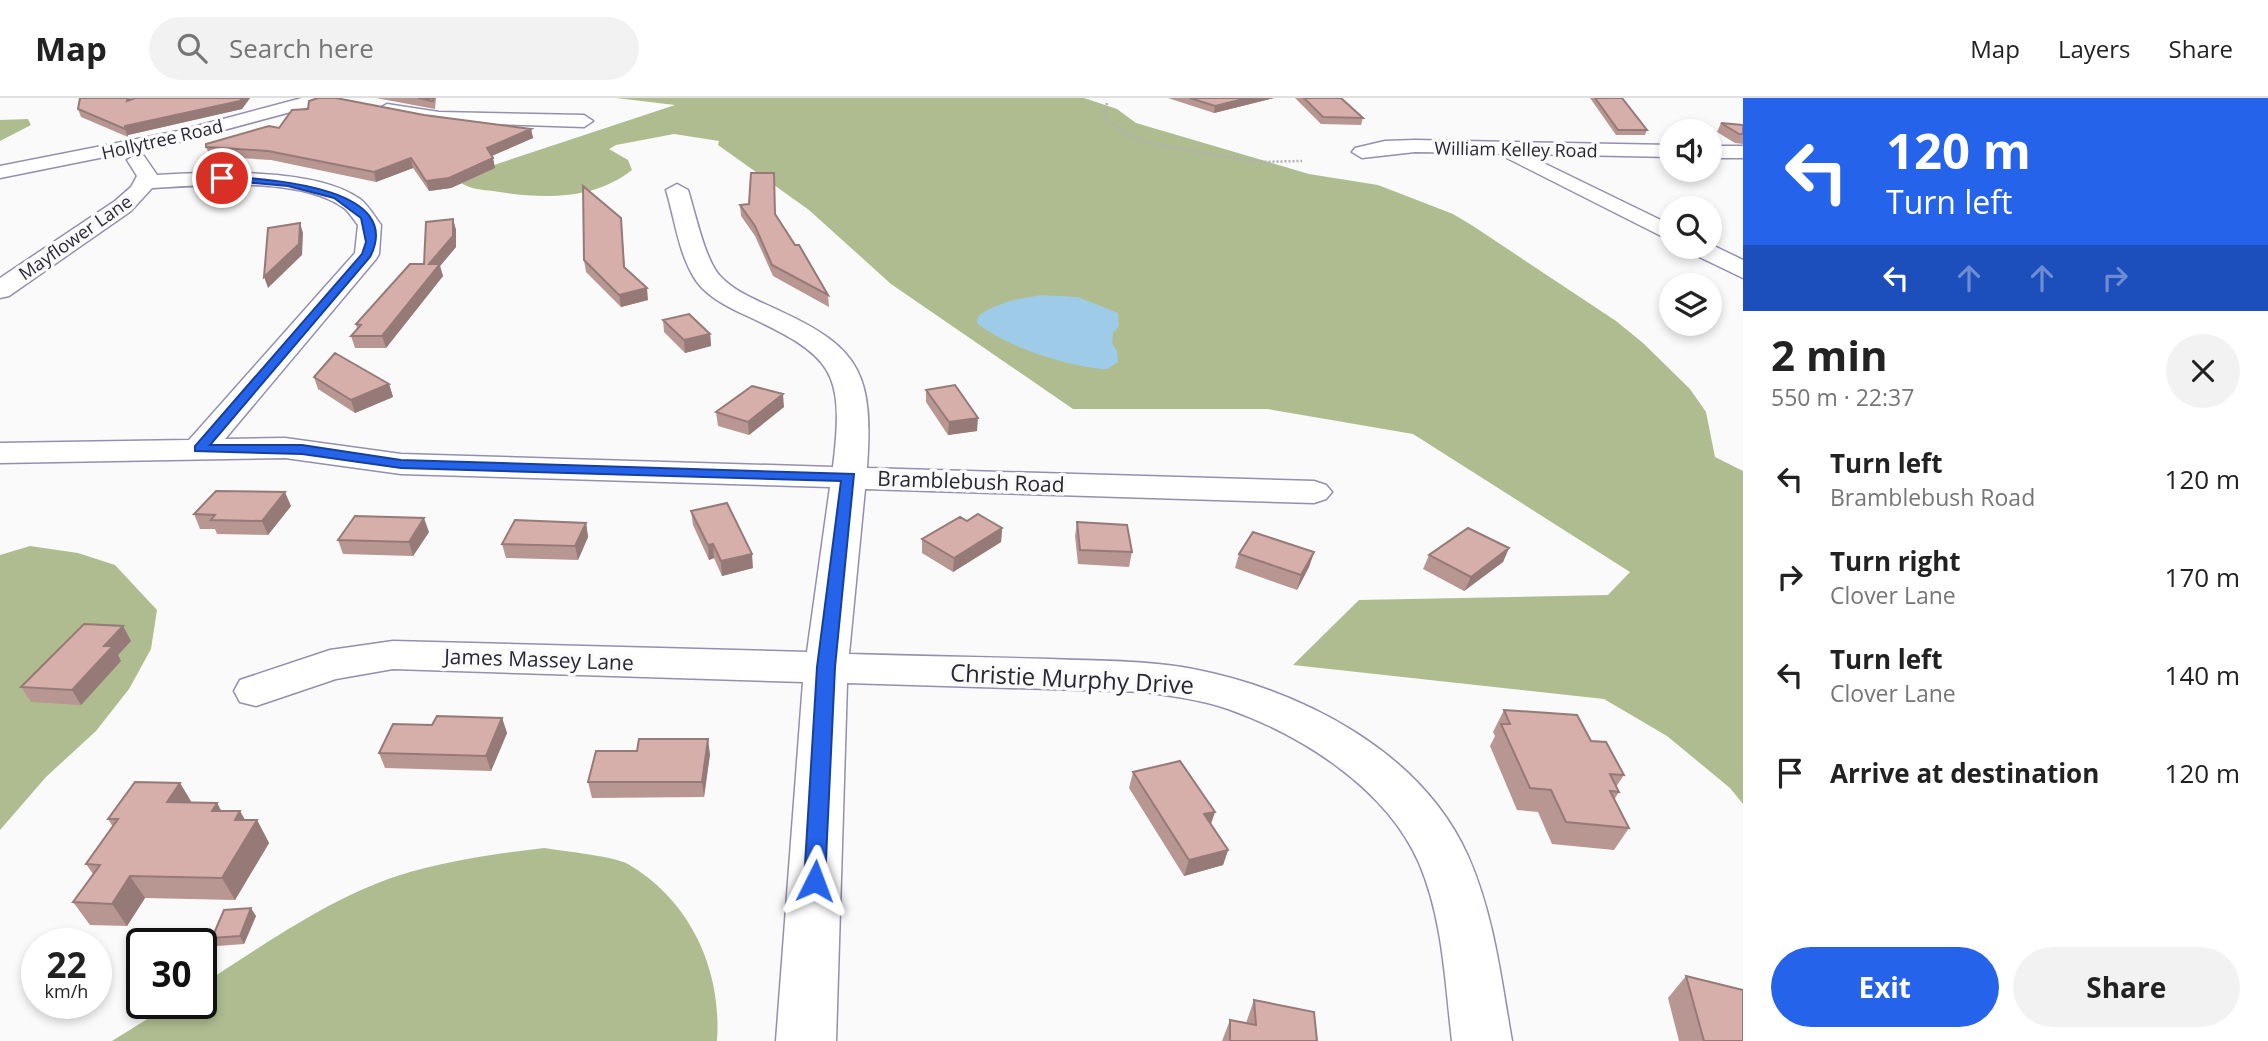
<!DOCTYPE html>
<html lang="en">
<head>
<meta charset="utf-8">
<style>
	:root { --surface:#fff; --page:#f2f2f2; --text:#222; --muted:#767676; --line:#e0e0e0; --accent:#2563eb }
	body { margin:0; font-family:"Open Sans",sans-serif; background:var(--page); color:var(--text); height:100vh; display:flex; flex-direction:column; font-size:26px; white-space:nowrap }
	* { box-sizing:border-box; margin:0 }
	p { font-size:23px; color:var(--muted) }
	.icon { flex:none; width:38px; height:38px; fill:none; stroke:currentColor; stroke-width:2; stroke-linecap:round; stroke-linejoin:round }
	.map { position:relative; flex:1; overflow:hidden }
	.drawer { display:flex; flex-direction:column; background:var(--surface); width:525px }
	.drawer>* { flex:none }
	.banner { background:#2563eb; color:#fff; overflow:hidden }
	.controls { position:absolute; left:1659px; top:21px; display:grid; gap:14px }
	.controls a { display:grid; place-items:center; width:63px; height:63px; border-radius:50%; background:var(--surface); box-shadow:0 4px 10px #0003; font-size:35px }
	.speed { position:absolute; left:21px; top:830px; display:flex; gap:14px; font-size:35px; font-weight:700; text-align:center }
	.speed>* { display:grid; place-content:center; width:91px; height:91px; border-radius:50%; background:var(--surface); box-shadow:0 4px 10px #0003; line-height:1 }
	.speed small { font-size:18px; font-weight:400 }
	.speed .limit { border:4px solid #111; border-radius:10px; background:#fff; color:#111 }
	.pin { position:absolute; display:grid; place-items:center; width:60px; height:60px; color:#fff; margin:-30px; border:4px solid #fff; border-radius:50%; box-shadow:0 2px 7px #0007 }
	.me { position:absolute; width:77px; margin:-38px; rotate:3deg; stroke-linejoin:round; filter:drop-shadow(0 0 5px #0008) }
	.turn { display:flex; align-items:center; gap:24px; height:147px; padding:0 28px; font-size:32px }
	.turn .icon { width:91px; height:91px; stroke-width:2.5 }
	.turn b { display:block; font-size:49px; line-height:60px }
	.lanes { display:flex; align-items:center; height:66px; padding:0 28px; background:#0003; justify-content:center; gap:35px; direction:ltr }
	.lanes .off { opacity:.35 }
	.round { display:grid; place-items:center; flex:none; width:74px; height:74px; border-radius:37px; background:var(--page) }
	.head { display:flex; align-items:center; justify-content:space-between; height:119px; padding:0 28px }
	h1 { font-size:42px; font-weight:700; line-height:52px }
	.button { display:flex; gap:14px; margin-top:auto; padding:14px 28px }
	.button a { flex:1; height:80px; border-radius:42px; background:var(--accent); color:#fff; font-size:28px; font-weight:700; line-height:80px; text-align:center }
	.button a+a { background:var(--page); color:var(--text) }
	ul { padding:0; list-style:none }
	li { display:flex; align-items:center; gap:21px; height:98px; padding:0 28px }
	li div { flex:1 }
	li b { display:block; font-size:26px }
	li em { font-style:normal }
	header { display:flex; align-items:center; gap:42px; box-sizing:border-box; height:98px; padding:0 35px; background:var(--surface); border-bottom:2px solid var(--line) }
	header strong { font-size:33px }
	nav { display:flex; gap:38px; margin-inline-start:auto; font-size:24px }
	.search { width:490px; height:63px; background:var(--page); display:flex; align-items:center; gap:18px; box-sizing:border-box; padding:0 24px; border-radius:38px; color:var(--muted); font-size:26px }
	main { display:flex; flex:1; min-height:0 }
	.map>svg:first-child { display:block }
	.forest { fill:#afbc90 }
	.water { fill:#9ecce8 }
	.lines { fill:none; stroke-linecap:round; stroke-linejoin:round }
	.minor-casing { stroke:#948faf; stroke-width:3 }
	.path { stroke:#b1b0b4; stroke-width:2.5; stroke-dasharray:2 2; stroke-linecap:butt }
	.minor { fill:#fff; fill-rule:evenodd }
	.wall { fill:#b89692 }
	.shaded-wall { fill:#967a77 }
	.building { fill:#d6aeaa; stroke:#967a77; stroke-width:2 }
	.route { fill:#2563eb; stroke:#184099; stroke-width:2 }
	.labels { text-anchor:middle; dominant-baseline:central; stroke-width:7; stroke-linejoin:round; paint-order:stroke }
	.far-street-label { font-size:18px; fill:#292734; stroke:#fafafa }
	.street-label { font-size:21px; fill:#292734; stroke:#fafafa }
	.near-street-label { font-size:24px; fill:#292734; stroke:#fafafa }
</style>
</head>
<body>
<header>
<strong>Map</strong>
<div class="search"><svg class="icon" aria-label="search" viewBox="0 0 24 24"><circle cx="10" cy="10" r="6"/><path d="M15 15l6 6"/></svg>Search here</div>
<nav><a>Map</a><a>Layers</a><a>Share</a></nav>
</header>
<main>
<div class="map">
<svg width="1743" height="943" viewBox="0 0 1743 943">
	<rect width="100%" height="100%" fill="#fafafa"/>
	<path class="forest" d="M616,0H1084L1117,11L1136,25L1309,76L1378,87L1453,116L1473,128L1616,223L1643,245L1690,291L1706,314L1715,359L1743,373V706L1730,690L1667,638L1604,601L1293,567L1359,502L1608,497L1630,474L1413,336L1267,311H1073L891,186L809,112L718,47L719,43L674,36L616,47L609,51L628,62L632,72C593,103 540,101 493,93C482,92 471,91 461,85L485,70L675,7Z
		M28,21L31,27L0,43V22Z
		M30,448L78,455L115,467L157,512L151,551L129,591L96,633L46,679L0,732V457Z
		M544,750C563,753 613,758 628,766C691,803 722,872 717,943H112L173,905H201V887C264,847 326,802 397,778C445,763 494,756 544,750Z"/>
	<path class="water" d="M1042,197L1078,199L1118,215L1119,228L1113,235L1112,245L1117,253L1118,264L1107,271C1072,270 1004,248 977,225L978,218C996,205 1021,200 1042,197Z"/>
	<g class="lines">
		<defs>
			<path id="minor" d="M302,0H331L328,4L179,44L0,80V68L178,33Z
				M387,6L439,14L584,17L593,23L584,29L439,24L381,15L378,11Z
				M1415,42L1671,47V59L1525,56L1671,127V143L1497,55L1415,54L1362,60L1352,54L1355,50L1385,43Z
				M1710,48H1743V60H1710Z
				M137,56L144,58L157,77C210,74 316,69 360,101C368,107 375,119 381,127L379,156L376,161L225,341L285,340L401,356L833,369C845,272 833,258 745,217C728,209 708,199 697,184C679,159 675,121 666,92L677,86L688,92C695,114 705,162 720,178C736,195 759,203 780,213C864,251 873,281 867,370L1314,383L1326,387L1332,394L1326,401L1314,405L865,391L849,556C916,558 983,559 1050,561C1098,563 1146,562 1193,571C1301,592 1421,653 1468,758C1494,817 1501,880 1512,943H1452C1445,884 1443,821 1419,765C1387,691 1302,637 1228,611C1201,602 1173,598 1145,594L847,585L836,943H776L803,584L393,571L336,581L256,608L240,604L234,593L240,582L330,552L393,543L807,554L830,389L401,376L285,360L0,365V345L189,342L355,155L358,127C354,122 349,114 344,110C299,78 205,87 152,90L131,113L9,198L0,200V180L115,103L131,89L137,78L127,62Z
				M1710,146L1743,162V180L1689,154L1685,149H1710Z"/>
		</defs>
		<use href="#minor" class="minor-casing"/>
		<path class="path" d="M1107,5L1104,19L1128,37L1145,44L1255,64L1302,63"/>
		<use href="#minor" class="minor"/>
	</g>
	<path class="wall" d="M80,0H131V1L135,0H250L242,11L128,37V39L81,19L78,11Z
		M376,0H436L435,11Z
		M1168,0H1274L1214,15Z
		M1295,0H1341L1363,20L1361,27L1321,26Z
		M1590,0H1622L1647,32L1645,37H1616Z
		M424,17L531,31L533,40L492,58L495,70L451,90L429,93L413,70L376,84L271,62L210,58L206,49L279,30Z
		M1721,25L1743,27V46L1735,45L1717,34Z
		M740,107L775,116L828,197L829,209L773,178L755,138L741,118Z
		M621,120L625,170L648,202L621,209L586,174L584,162Z
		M453,121L456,132V149L440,168L443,178L386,250H355L351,238L357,231L356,226L424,166Z
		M663,222L710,236L711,248L685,255L664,234Z
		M314,279L389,286L393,299L355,315L318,291Z
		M926,292L977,333L948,337L926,304Z
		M784,309L749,337L718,328L716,314Z
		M291,408L268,437L217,436L215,431H200L194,416Z
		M691,413L753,470L722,478L714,460L709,462L693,427Z
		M967,423L1002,430L1001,444L953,474L922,455V441Z
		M1077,424L1132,454L1129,469L1078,466L1075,438Z
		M586,425L588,439L578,462L506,460L502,446Z
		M429,434L413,458L343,456L338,442Z
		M1509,450L1503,464L1464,493L1423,471L1429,457Z
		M1314,454L1309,469L1297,492L1235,470L1239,456Z
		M123,528L131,543L118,557L121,563L81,607L31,604L21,589Z
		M1504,612L1591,643L1624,677L1616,689L1619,694L1614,702L1629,730L1614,752L1552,746L1538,714L1517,712L1490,648L1495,638L1493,634Z
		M502,620L507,635L491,673L385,670L379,655L432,627Z
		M710,656L704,699L592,700L588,684Z
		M1133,674L1211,726L1228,752L1223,767L1184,778L1129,690Z
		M180,685L192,705H217L221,713L245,722H257L269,745L235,802L145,800L127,828L90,827L73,804L93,776L86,766L113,729L108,721Z
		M256,818L244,846L217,848L212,840Z
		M1686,878L1743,943H1679L1668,900Z
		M1254,902L1317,943H1222L1230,922L1246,925Z"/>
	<path class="shaded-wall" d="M242,0H250L242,11L128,37V39L125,31V28Z
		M1248,0H1274L1214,15L1215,8Z
		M531,31L533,40L489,59L487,50Z
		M411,60L413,70L376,84L374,74Z
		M493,60L495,70L451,90L429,93L426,83Z
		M453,121L456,132V149L440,168L443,178L386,250L382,238L429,166Z
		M300,125L303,135L302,157L268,190L264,179Z
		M647,190L648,202L621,209L619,197Z
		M710,236L711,248L685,255L684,242Z
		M389,286L393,299L355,315L351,302Z
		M783,296L784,309L749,337L748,324Z
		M978,320L977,333L948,337L949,324Z
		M285,394L291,408L268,437L262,423Z
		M424,420L429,434L413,458L409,444Z
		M586,425L588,439L578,462L575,448Z
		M1002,430L1001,444L953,474L954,460Z
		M713,446L714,460L709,462L708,447Z
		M1509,450L1503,464L1464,493L1471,479Z
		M1314,454L1309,469L1297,492L1301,477Z
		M752,456L753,470L722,478L721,463Z
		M123,528L131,543L118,557L121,563L81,607L72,592L104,548Z
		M502,620L507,635L491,673L486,658Z
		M708,641L710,656L704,699L702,684Z
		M180,685L193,707L167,704Z
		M217,705L229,727L212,713Z
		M240,713L251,732L257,722L269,745L235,802L222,780L235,722Z
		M1215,714L1210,729L1204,716Z
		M1228,752L1223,767L1184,778L1189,762Z
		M130,778L145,800L127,828L112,806Z
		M251,810L256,818L244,846L240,838Z"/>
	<path class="building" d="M80,0H128L127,3L135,0H242L240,3L125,28V31L78,11Z
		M318,0H336L424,17L531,31L487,50L493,60L449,80L426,83L411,60L374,74L268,53L206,49V46L269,28L279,30L292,12L308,11L309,3Z
		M418,0H434L433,3Z
		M1190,0H1248L1215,8Z
		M1304,0H1341L1363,20L1323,19Z
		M1595,0H1622L1647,32H1618Z
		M1721,25L1743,27V36H1739Z
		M751,75H774L775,116L795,147H799L828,197L772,167L755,128L740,107L749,106Z
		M583,88L621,120L624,169L647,190L619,197L584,162Z
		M453,121V138L429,166H440L382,238H351L361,227L356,226L410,166H424L426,124Z
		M300,125L299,146L264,179L268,130Z
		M689,216L710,236L684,242L663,222Z
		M335,255L389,286L351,302L314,279Z
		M955,287L978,320L949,324L926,292Z
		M752,288L783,296L748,324L716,314Z
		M216,393L285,394L262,423L211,422L215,417L194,416Z
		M727,405L752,456L721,463L713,446L708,447L691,413Z
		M978,416L1002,430L954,460L922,441L960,419L967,423Z
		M355,418L424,420L409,444L338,442Z
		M515,422L586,425L575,448L502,446Z
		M1077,424L1127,427L1132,454L1080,452Z
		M1468,430L1509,450L1471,479L1429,457Z
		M1253,434L1314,454L1301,477L1239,456Z
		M84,526L123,528L104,548H113L72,592L21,589Z
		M1504,612L1577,617L1591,643L1606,644L1624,677L1610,676L1619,694L1610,693L1629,730L1566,724L1551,692L1530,690L1501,626H1510Z
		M437,618L502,620L486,658L379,655L393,626L432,627Z
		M639,641H708L702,684H588L596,653H637Z
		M1180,663L1215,714L1204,716L1228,752L1189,762L1133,674Z
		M135,684L180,685L167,704L217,705L212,713H240L235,722H257L222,780L130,778L112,806L73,804L100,767L86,766L118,721H108Z
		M251,810L240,838L212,840L224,812Z
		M1686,878L1743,892V943H1704Z
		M1254,902L1314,914L1317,943H1230V922L1256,927Z"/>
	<path class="route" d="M222,78C262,81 407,87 370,159L210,347H302L401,362L854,376L835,569L825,783L822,789L815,792L807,789L804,783L817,569L841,383L401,370L302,356L195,353V348L362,156L366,144L361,120L334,100L288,88L219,82Z"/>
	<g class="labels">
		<g class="far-street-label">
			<text transform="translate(162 41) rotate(-13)">Hollytree Road</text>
			<text transform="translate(1516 51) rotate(1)">William Kelley Road</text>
			<text transform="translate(75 139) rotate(-35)">Mayflower Lane</text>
		</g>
		<g class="street-label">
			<text transform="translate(971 383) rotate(2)">Bramblebush Road</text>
			<text transform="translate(539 561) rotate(2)">James Massey Lane</text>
		</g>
		<g class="near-street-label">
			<text transform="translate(1072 580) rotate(3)">Christie Murphy Drive</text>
		</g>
	</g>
</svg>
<div class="controls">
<a><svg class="icon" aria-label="sound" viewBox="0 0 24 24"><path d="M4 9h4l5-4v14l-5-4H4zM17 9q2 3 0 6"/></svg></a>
<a><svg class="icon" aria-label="search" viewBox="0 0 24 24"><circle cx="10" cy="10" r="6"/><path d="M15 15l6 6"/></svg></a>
<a><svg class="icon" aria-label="layers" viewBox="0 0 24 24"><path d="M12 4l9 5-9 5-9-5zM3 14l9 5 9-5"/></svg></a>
</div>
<div class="speed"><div>22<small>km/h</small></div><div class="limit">30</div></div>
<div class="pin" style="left:222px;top:80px;background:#d93025"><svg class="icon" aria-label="arrive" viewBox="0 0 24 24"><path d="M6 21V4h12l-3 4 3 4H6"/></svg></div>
<svg class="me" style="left:815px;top:783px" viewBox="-20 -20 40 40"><path d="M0-17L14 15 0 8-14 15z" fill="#2563eb" stroke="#fff" stroke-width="4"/></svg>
</div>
<section class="drawer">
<div class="banner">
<div class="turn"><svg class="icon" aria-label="left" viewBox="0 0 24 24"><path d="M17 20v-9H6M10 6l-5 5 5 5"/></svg><div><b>120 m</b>Turn left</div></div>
<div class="lanes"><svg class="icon" aria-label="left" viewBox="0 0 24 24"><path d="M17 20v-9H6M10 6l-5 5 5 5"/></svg><svg class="icon off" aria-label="ahead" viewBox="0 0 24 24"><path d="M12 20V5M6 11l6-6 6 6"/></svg><svg class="icon off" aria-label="ahead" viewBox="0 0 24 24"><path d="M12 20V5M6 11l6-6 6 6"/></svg><svg class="icon off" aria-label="right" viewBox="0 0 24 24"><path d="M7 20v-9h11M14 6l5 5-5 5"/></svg></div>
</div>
<div class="head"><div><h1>2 min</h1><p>550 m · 22:37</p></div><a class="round"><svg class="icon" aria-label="close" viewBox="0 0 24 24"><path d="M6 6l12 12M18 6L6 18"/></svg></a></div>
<ul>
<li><svg class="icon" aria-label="left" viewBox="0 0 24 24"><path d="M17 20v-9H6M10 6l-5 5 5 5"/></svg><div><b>Turn left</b><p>Bramblebush Road</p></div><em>120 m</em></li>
<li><svg class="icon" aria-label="right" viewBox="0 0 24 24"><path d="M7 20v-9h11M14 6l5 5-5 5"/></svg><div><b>Turn right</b><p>Clover Lane</p></div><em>170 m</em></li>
<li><svg class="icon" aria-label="left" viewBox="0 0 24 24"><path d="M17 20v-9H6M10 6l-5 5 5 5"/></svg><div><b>Turn left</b><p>Clover Lane</p></div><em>140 m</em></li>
<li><svg class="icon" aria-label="arrive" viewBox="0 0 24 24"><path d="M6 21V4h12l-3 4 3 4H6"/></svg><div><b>Arrive at destination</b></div><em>120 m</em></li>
</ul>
<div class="button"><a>Exit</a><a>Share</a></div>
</section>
</main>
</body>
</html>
